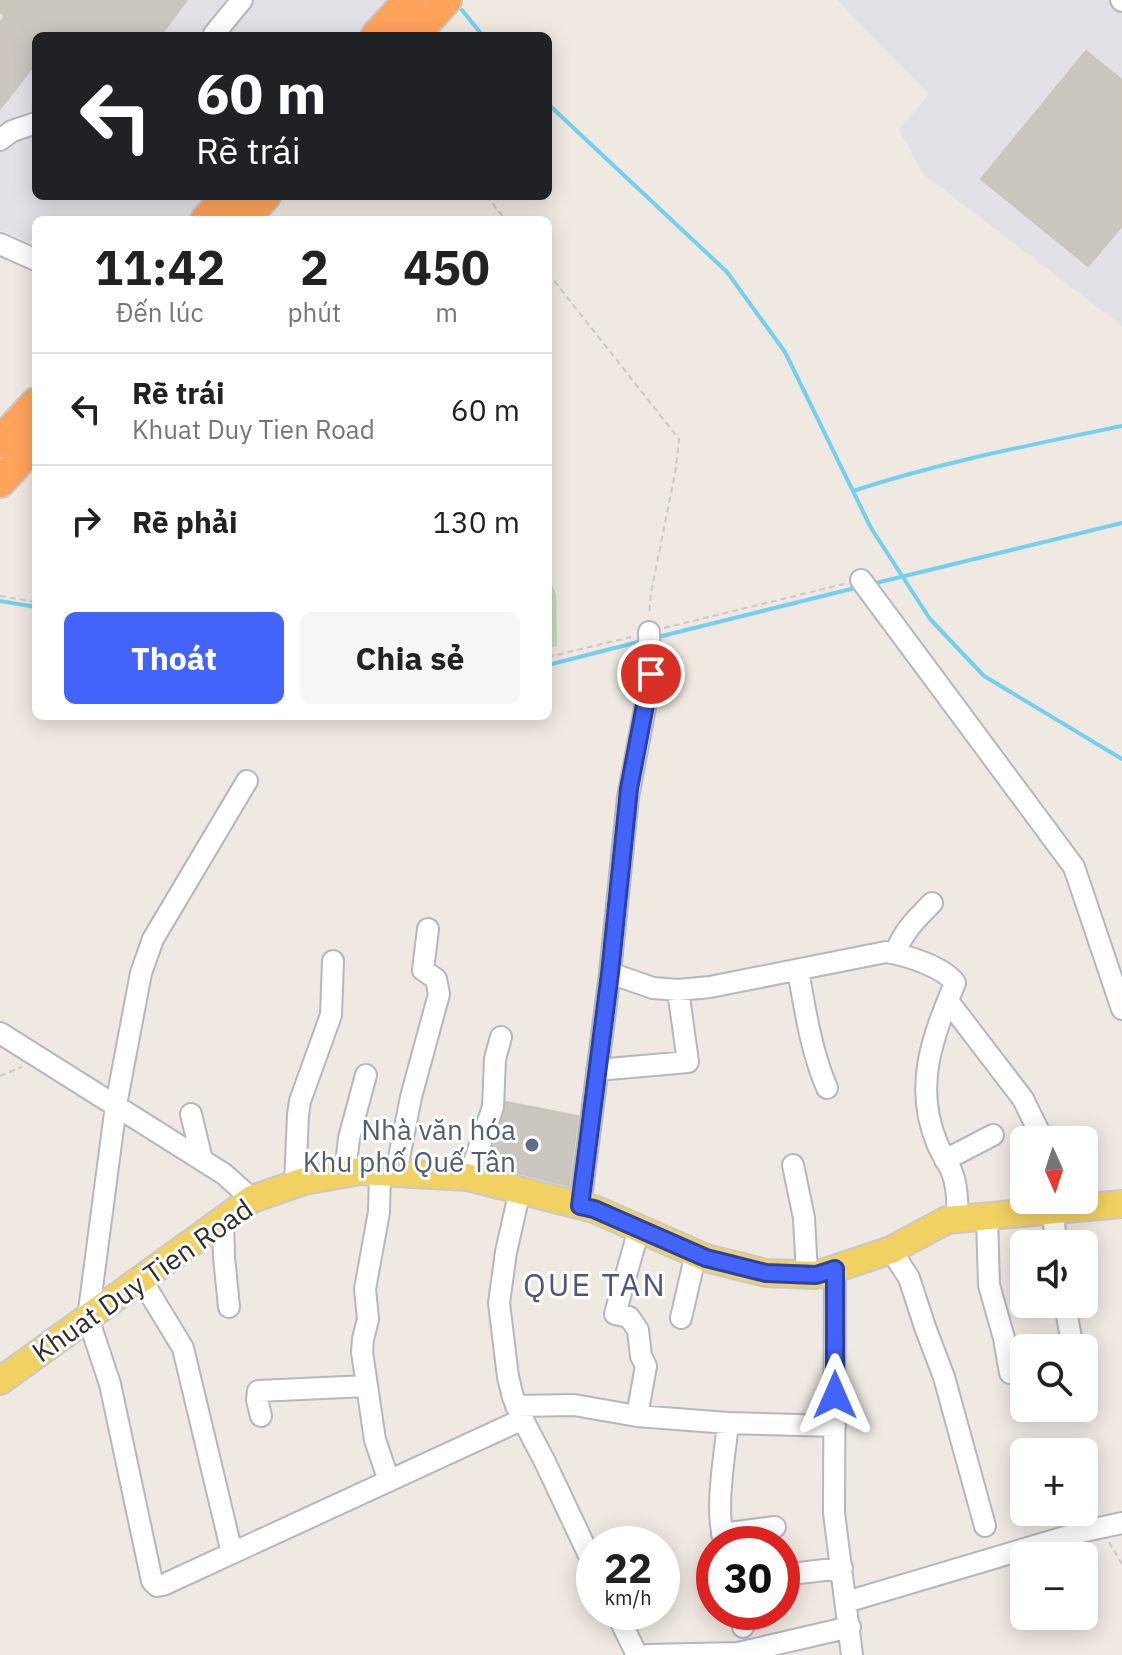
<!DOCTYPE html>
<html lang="vi">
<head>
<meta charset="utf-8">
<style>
	:root { --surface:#fff; --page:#f6f6f6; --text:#222; --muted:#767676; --line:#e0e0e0; --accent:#4264fb }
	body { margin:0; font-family:"IBM Plex Sans",sans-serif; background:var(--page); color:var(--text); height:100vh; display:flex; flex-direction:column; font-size:30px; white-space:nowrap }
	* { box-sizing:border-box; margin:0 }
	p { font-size:26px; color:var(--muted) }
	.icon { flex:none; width:44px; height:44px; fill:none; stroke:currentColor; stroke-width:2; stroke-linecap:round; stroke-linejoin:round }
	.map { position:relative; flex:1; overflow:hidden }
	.sheet { position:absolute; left:32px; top:216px; width:520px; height:504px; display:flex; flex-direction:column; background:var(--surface); border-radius:12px; box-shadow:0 4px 20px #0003 }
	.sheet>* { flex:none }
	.guide { position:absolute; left:32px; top:32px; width:520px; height:168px; border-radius:12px; box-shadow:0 4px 20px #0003; background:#202124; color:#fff; overflow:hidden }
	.needle { width:52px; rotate:177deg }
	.tools { position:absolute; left:1010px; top:1126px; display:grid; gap:16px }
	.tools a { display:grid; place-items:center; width:88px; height:88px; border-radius:12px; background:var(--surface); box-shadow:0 4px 20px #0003; font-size:40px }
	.speed { position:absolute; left:576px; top:1526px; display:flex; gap:16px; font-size:40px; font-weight:700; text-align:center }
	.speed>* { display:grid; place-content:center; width:104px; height:104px; border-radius:50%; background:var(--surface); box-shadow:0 4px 20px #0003; line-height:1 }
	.speed small { font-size:20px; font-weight:400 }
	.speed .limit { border:12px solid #d22; background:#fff; color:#111 }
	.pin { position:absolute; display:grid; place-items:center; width:68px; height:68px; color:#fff; margin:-34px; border:4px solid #fff; border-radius:50%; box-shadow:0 2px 8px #0007 }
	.me { position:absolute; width:88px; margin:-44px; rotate:0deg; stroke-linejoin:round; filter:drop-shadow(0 0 6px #0008) }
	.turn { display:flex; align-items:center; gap:28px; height:168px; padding:0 32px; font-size:36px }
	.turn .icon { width:104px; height:104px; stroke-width:2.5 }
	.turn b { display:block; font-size:56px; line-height:68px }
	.eta { display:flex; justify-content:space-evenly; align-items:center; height:136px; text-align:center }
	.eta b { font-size:48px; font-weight:700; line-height:56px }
	.cta { display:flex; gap:16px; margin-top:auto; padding:16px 32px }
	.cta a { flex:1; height:92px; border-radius:12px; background:var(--accent); color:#fff; font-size:32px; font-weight:700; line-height:92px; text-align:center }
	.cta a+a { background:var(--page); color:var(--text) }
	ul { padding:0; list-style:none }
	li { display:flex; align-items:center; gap:24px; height:112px; padding:0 32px; border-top:2px solid var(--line) }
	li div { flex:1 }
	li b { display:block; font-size:30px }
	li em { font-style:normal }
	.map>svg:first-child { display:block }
	.industrial { fill:#e3e1e8 }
	.cemetery { fill:#c8d9b8 }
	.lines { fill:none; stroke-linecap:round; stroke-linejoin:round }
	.stream { stroke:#75cff0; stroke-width:4 }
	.building { fill:#cbc7bf; stroke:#cbc5ba; stroke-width:2 }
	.minor-casing { stroke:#b4b7c1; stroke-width:24 }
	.major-casing { stroke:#c9c9c9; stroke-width:30 }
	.highway-casing { stroke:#c9c9c9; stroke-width:34 }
	.path { stroke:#c9c9c9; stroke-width:2; stroke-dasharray:6 4; stroke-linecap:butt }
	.minor { stroke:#fff; stroke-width:20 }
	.major { stroke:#f2d163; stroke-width:26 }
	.highway { stroke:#ffa35c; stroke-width:30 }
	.route-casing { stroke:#2b41a3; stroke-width:20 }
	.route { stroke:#4264fb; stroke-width:14 }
	.service-dot { fill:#5c6f8a; stroke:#fff; stroke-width:3 }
	.labels { text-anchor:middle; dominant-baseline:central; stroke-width:6; stroke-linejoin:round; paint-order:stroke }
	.service-label { font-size:28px; fill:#4e5e75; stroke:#fff; text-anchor:end }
	.street-label { font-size:28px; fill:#2e2e2e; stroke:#fff }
	.quarter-label { font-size:32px; letter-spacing:2px; fill:#4d5680; stroke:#fff }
</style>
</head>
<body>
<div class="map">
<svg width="1122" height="1655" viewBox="0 0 1122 1655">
	<rect width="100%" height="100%" fill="#efe9e1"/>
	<path class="industrial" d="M0,0H400L367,36H36V196H216L193,220H36V245L0,230Z
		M837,0H1122V326L922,173L899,130L929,94Z"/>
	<path class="cemetery" d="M548,577L556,594L557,646L548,648Z"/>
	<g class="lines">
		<path class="stream" d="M462,10L483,36
			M548,104L727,272L785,352L871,528L930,619L984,676L1122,759
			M853,491C941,462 1031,445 1122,426
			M872,584L1122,523
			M0,601L36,607
			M654,638L859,587
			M548,665L642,641"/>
	</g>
	<path class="building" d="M0,0H187L160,36H36V63L0,109V23L5,16L0,12Z
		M1086,51L1122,80V226L1088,266L981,179Z
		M506,1102L578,1116L569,1186L487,1165L505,1111Z"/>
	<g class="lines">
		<defs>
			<path id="minor" d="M1121,0L1122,1
				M216,36L214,34L242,0
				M0,140L12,131L36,123
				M0,244L36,260
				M861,580L1074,867L1122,1009
				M247,781L153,939L141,973L116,1105L88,1318L110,1384L152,1581L157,1586L163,1585L523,1419
				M895,953C903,932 916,919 932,903
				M798,970C805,1009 811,1051 827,1088
				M610,973L653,988L678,990L710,987L886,952C906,955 944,967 955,983C933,1036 913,1086 937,1143C941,1153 947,1161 951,1170C958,1186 957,1203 958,1219
				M948,1001L1023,1099L1043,1140
				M0,1033L224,1174L252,1199
				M597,1070L688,1062L678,990
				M191,1114L202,1160
				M945,1160L993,1135
				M793,1165L804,1218L807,1274
				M380,1172L379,1212L365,1289L368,1319L363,1339L362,1352L375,1440L389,1481
				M396,1173L411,1097L439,994L436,979L423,970L428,929
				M345,1174L349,1138L366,1075
				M469,1177L493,1107L495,1059L501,1037
				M295,1184L298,1115L300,1101L331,1015L333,961
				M520,1190L506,1252L499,1303L508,1377L513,1397L521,1416L545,1462L594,1566
				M1052,1200L1056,1244
				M580,1206L610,973L628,797L650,682L649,632
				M987,1217L989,1285L1004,1338L1010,1373
				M223,1220L224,1257L229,1307
				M891,1250L909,1278L925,1327L944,1377L985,1526
				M835,1269L834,1513L852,1655
				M141,1279L183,1348L232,1553
				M1065,1304L1071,1338L1070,1348
				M681,1318L696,1253
				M516,1406L574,1405L637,1416L728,1423L835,1426
				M261,1416L257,1400L258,1391L367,1386
				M637,1416L646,1366L641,1356L638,1330L629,1317L615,1314L639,1229
				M722,1534L775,1527
				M726,1544C713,1517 725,1455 728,1423
				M782,1575L842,1568
				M846,1602L1085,1531L1122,1523
				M616,1612L637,1655
				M743,1627V1612
				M647,1655L738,1653L850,1627"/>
			<path id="major" d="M0,1381L252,1199L304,1181L360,1171L467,1177L594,1209L706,1258L766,1273L816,1275L891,1250L947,1220L1122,1204"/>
			<path id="highway" d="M376,36L409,0
				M413,36L446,0
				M206,220L228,196
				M243,220L265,196
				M0,442L36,403
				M0,482L36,443"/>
		</defs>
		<use href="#minor" class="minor-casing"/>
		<use href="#major" class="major-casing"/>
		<use href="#highway" class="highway-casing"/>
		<path class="path" d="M486,196L506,220
			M548,273L679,439L676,468L651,593L649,615
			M0,596L36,602
			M664,628L844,584
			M548,657L631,637
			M0,1076L22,1067
			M1109,1542L1122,1564"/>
		<use href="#minor" class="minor"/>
		<use href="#major" class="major"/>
		<use href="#highway" class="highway"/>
	</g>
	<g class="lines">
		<defs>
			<path id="route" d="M651,674L629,789L610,973L580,1206L594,1209L706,1258L766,1273L816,1275L835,1269V1395"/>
		</defs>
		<use href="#route" class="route-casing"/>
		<use href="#route" class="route"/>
	</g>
	<circle class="service-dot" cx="532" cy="1145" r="8"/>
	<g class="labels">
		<g class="service-label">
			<text x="516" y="1129">Nhà văn hóa<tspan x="516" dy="32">Khu phố Quế Tân</tspan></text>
		</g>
		<g class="street-label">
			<text transform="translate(142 1280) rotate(-35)">Khuat Duy Tien Road</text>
		</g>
		<g class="quarter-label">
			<text x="595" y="1284">QUE TAN</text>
		</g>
	</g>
</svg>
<div class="tools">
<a><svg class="needle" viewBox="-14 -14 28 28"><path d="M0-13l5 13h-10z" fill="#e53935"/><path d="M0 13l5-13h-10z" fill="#767676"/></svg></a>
<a><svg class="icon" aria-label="sound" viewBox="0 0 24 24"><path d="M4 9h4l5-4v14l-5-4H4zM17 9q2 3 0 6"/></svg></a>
<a><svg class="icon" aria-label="search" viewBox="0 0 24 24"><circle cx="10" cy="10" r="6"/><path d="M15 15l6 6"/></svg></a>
<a>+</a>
<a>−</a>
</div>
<div class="speed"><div>22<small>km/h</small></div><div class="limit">30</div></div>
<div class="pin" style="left:651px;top:674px;background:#d93025"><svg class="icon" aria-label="arrive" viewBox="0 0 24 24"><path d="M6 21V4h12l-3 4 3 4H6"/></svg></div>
<svg class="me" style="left:835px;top:1395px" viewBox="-20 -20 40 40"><path d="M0-17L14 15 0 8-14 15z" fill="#4264fb" stroke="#fff" stroke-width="4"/></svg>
<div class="guide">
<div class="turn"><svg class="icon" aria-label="left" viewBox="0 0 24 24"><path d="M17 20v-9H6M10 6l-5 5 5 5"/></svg><div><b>60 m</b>Rẽ trái</div></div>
</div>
<section class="sheet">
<div class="eta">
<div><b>11:42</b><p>Đến lúc</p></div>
<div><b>2</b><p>phút</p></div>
<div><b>450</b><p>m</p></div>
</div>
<ul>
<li><svg class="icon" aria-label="left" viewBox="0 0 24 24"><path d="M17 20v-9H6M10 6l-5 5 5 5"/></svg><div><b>Rẽ trái</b><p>Khuat Duy Tien Road</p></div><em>60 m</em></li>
<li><svg class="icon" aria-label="right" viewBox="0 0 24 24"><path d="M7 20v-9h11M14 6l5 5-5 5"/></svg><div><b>Rẽ phải</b></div><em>130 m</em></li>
</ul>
<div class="cta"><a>Thoát</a><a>Chia sẻ</a></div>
</section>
</div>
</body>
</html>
